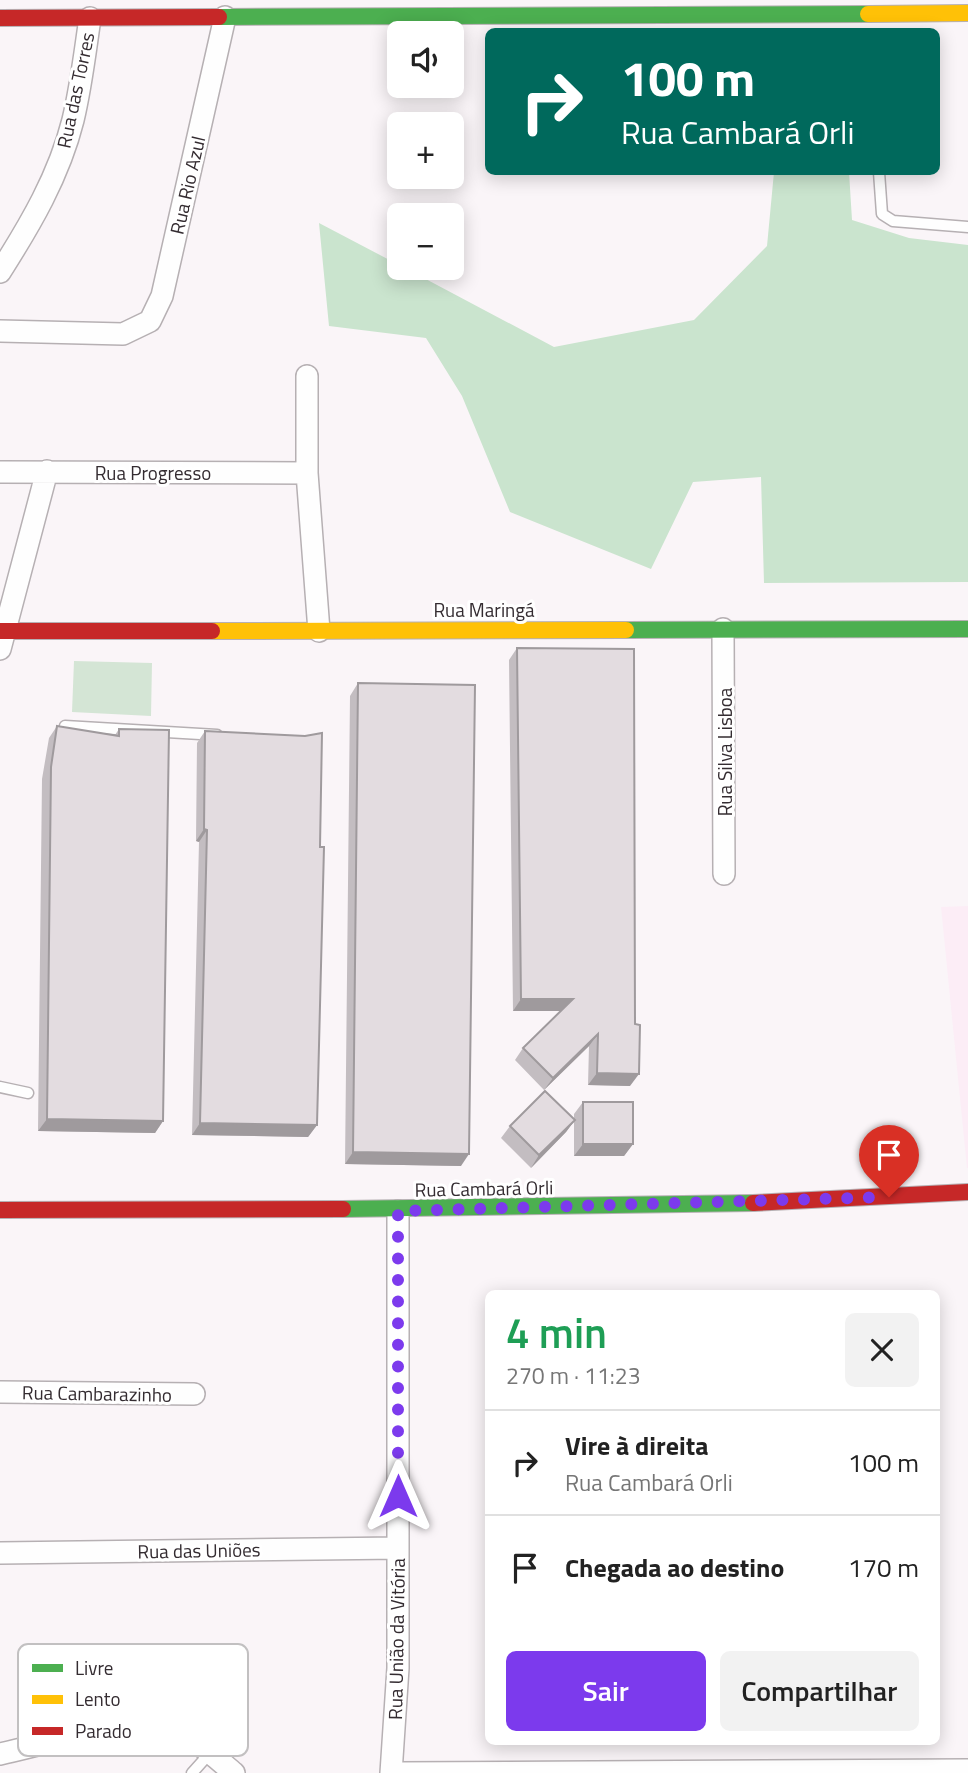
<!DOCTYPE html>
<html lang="pt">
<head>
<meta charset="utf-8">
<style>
	:root { --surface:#fff; --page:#f2f2f2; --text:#222; --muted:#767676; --line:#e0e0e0; --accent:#7c3aed }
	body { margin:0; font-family:"Titillium Web",sans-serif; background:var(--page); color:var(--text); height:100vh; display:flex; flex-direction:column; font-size:26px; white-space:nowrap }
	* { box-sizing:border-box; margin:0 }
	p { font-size:23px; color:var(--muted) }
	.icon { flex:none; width:38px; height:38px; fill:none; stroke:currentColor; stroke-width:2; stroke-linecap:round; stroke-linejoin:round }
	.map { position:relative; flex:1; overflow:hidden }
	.details { position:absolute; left:485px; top:1290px; width:455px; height:455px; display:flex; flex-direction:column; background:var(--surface); border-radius:10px; box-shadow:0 4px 18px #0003 }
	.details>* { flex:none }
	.banner { position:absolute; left:485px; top:28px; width:455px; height:147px; border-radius:10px; box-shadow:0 4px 18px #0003; background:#00695c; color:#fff; overflow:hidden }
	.tools { position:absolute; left:387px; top:21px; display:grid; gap:14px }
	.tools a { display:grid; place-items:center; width:77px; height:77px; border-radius:10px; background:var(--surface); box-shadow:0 4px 18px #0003; font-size:35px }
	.pin { position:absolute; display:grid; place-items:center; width:60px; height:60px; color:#fff; margin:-72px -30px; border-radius:50% 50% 50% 0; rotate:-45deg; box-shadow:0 0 7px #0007 }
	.pin .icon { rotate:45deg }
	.me { position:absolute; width:77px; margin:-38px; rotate:0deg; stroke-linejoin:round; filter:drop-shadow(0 0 5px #0008) }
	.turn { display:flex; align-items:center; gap:24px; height:147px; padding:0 21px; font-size:32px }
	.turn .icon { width:91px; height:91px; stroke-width:2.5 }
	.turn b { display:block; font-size:49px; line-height:60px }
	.round { display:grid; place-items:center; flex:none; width:74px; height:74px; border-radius:10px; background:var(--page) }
	.summary { display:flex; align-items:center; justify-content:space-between; height:119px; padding:0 21px }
	h1 { font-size:42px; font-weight:600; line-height:52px; color:#1e9e55 }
	.primary-button { display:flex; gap:14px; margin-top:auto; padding:14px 21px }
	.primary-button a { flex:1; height:80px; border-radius:10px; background:var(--accent); color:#fff; font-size:28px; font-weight:600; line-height:80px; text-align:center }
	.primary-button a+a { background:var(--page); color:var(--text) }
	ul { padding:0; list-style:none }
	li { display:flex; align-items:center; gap:21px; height:105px; padding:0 21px; border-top:2px solid var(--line) }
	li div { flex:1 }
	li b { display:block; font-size:26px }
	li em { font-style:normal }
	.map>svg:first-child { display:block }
	.built { fill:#fcedf6 }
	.green { fill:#d4e5d5 }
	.forest { fill:#cae4ce }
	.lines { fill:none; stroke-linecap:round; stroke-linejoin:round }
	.lane-casing { stroke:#b6b0b3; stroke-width:13 }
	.street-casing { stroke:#b6b0b3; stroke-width:24 }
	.fast-casing { stroke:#b6b0b3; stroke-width:18 }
	.slow-casing { stroke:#b6b0b3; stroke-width:18 }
	.jam-casing { stroke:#b6b0b3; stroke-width:18 }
	.lane { stroke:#fefefe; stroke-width:10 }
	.street { stroke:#fefefe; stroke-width:21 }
	.fast { stroke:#4caf50; stroke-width:16 }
	.slow { stroke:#ffc107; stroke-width:16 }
	.jam { stroke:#c62828; stroke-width:16 }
	.wall { fill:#c3bdc1 }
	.shaded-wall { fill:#9f9a9d }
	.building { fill:#e3dce0; stroke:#9f9a9d; stroke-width:2 }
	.route { stroke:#7c3aed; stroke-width:12; stroke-dasharray:0 21.6 }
	.labels { text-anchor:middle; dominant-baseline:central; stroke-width:6; stroke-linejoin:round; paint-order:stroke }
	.street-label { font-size:19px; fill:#342c31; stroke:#fff }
	.key { fill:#fff; stroke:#c2c0c1; stroke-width:2 }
	.key-label { font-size:19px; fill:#342c31 }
</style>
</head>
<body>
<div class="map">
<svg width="968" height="1773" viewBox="0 0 968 1773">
	<rect width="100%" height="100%" fill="#faf5f8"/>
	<path class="built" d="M968,906V1168H967L941,907Z"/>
	<path class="green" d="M74,661L152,663L151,716L72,712Z"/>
	<path class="forest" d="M774,172H849L852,220L909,238L968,245V582L764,583L761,477L693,482L651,569L510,512L462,396L426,338L329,326L319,223L399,265V268H405L554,347L694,320L767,246Z"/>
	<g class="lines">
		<defs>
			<path id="lane" d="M879,172L882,214L893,221L968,227
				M65,726L217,735
				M0,1087L28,1093
				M192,1773L210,1753"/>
			<path id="street" d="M0,272C30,225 59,176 73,120C81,87 85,52 90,18
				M0,331L123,334L150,321L162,296L225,17
				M307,376V473L319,631
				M0,472L307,473
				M723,629L724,874
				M0,649L47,471
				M0,1392L194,1394
				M0,1553L398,1548
				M0,1754C47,1744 126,1718 171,1730C194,1737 216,1758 234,1773
				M391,1773L398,1668V1211
				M399,1773L968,1770"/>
			<path id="fast" d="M219,17L868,14
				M626,630L968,629
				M343,1209L753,1203"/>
			<path id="slow" d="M868,14L968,13
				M212,631L626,630"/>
			<path id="jam" d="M0,18L219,17
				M0,631H212
				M753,1203L968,1192
				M0,1210L343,1209"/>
		</defs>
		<use href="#lane" class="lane-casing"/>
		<use href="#street" class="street-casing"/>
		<use href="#fast" class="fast-casing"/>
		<use href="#slow" class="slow-casing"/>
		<use href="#jam" class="jam-casing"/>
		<use href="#lane" class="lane"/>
		<use href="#street" class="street"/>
		<use href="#fast" class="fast"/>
		<use href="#slow" class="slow"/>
		<use href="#jam" class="jam"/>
	</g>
	<path class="wall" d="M517,648L630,1086L588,1085L589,1046L544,1090L515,1060L523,1048L561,1011H513L509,660Z
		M358,683L461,1166L345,1164L350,696Z
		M57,726L115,735L119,729L163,1121L155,1133L38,1131L42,779L49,738Z
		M205,731L317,1125L308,1137L192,1135L199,842L196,841L197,743Z
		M583,1102L633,1144L624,1156H574V1121L566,1132L531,1168L501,1138L510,1126L574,1120V1114Z"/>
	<path class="shaded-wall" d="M204,829L207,830L199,842L196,841Z
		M521,999H573L564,1011H513Z
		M598,1034L589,1046L544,1090L553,1078Z
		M597,1073L639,1074L630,1086L588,1085Z
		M47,1119L163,1121L155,1133L38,1131Z
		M575,1120L566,1132L531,1168L539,1155Z
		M200,1123L317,1125L308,1137L192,1135Z
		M583,1144H633L624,1156H574Z
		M353,1152L469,1154L461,1166L345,1164Z"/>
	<path class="building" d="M517,648L634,649L635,1024L640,1025L639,1074L597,1073L598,1034L553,1078L523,1048L573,999H521Z
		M358,683L475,685L469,1154L353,1152Z
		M57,726L119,736V729L169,730L163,1121L47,1119L51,767Z
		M205,731L305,736L322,733L320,847H324L317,1125L200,1123L207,830L204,829Z
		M545,1091L575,1120L539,1155L510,1126Z
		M583,1102H633V1144H583Z"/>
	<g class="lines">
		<path class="route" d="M398,1496V1211L889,1197"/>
	</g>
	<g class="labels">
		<g class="street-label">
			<text transform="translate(75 90) rotate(-78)">Rua das Torres</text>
			<text transform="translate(187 185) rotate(-77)">Rua Rio Azul</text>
			<text x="153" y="472">Rua Progresso</text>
			<text x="484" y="609">Rua Maringá</text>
			<text transform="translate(724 752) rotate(-90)">Rua Silva Lisboa</text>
			<text transform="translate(484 1188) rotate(-1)">Rua Cambará Orli</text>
			<text transform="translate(97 1393) rotate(1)">Rua Cambarazinho</text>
			<text transform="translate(199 1550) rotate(-1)">Rua das Uniões</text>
			<text transform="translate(396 1639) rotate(-89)">Rua União da Vitória</text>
		</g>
	</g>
	<rect x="18" y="1644" width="230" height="112" rx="10" class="key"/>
	<rect x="32" y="1664" width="31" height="8" fill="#4caf50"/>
	<rect x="32" y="1695" width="31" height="9" fill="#ffc107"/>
	<rect x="32" y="1727" width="31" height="8" fill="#c62828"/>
	<g class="key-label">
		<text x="75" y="1675">Livre</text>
		<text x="75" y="1706">Lento</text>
		<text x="75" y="1738">Parado</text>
	</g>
</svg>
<div class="tools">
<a><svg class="icon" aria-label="sound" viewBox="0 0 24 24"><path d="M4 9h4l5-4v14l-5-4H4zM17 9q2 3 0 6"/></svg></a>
<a>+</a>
<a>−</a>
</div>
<div class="pin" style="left:889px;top:1197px;background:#d93025"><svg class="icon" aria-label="arrive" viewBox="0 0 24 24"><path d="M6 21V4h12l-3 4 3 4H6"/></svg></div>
<svg class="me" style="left:398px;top:1496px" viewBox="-20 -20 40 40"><path d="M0-17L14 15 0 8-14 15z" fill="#7c3aed" stroke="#fff" stroke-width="4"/></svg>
<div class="banner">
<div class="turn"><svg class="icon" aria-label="right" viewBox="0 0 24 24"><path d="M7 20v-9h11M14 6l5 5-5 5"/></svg><div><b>100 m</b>Rua Cambará Orli</div></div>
</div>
<section class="details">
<div class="summary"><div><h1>4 min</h1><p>270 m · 11:23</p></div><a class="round"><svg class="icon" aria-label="close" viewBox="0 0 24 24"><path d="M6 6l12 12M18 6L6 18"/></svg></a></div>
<ul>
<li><svg class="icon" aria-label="right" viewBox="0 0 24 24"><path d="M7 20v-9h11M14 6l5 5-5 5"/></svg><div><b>Vire à direita</b><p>Rua Cambará Orli</p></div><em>100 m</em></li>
<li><svg class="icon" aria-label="arrive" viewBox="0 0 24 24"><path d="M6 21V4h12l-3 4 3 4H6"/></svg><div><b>Chegada ao destino</b></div><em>170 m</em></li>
</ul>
<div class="primary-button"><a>Sair</a><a>Compartilhar</a></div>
</section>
</div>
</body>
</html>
